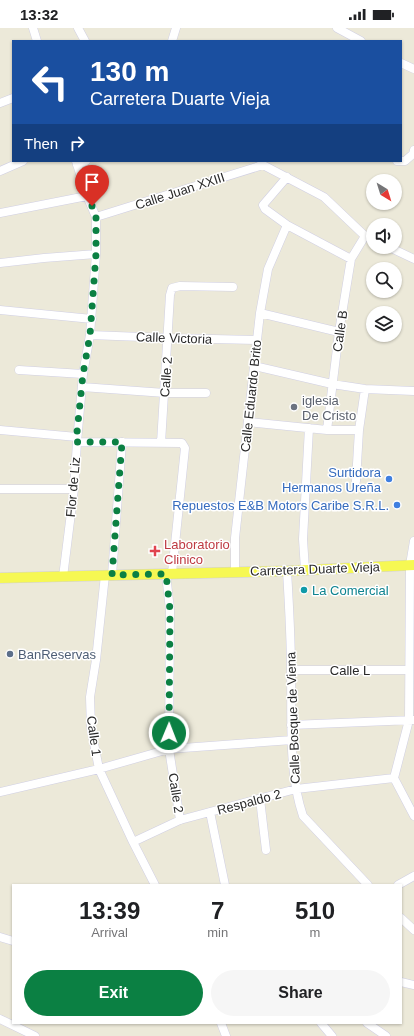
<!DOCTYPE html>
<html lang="en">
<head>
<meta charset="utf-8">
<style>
	:root { --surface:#fff; --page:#f6f6f6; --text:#202124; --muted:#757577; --accent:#0b8043 }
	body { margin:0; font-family:Helvetica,sans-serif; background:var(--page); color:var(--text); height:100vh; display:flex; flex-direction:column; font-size:15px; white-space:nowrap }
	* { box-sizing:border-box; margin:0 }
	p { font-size:13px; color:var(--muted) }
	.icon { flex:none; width:22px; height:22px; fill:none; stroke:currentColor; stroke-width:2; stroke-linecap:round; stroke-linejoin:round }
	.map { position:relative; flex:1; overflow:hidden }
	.details { position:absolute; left:12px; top:856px; width:390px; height:140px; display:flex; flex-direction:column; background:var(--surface); border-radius:0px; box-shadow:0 1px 3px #0004 }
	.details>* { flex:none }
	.top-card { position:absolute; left:12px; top:12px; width:390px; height:122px; border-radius:0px; box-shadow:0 1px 3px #0004; background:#1a4fa0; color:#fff; overflow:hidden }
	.needle { width:26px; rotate:142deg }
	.controls { position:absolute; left:366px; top:146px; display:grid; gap:8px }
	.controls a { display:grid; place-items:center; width:36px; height:36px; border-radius:50%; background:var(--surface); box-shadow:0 1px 3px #0004; font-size:20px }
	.pin { position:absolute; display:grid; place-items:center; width:34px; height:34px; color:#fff; margin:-41px -17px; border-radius:50% 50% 50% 0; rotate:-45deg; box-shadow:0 0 4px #0007 }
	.pin .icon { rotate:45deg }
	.me { position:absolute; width:44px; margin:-22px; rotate:1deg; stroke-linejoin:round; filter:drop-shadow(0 0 3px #0008) }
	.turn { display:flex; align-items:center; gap:14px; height:84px; padding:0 12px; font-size:18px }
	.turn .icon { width:52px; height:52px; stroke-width:2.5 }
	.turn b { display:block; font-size:28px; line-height:34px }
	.then { display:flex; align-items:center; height:38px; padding:0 12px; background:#0003; gap:8px; font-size:15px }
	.eta { display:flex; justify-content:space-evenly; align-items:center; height:68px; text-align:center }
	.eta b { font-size:24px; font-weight:800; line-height:28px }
	.button { display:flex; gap:8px; margin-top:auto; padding:8px 12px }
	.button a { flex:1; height:46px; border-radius:24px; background:var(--accent); color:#fff; font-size:16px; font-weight:800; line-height:46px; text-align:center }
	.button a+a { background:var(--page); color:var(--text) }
	.status { display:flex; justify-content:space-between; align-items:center; height:28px; padding:0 20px; background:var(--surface); direction:ltr }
	.status svg { height:11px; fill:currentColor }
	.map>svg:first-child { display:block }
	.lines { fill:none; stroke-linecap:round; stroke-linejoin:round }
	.minor-casing { stroke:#d0cfe3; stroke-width:9 }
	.major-casing { stroke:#d0d0d0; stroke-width:11 }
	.minor { stroke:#fff; stroke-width:8 }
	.major { stroke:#f6f853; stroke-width:10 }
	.route { stroke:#0b8043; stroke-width:7; stroke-dasharray:0 12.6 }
	.worship-dot { fill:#6b7280; stroke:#fff; stroke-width:1.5 }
	.shop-dot { fill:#3f7fe0; stroke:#fff; stroke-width:1.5 }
	.health-dot { fill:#e0444e; stroke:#fff; stroke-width:1.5 }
	.culture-dot { fill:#0f9aa8; stroke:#fff; stroke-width:1.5 }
	.service-dot { fill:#5c6f8a; stroke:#fff; stroke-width:1.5 }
	.labels { text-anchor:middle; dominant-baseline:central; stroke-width:3; stroke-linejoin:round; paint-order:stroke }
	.street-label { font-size:13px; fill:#292929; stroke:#fff }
	.worship-label { font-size:13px; fill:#5b616d; stroke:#fff; text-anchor:start }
	.shop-label { font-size:13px; fill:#366cbe; stroke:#fff; text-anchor:end }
	.health-label { font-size:13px; fill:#be3a42; stroke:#fff; text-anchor:start }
	.culture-label { font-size:13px; fill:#0d838f; stroke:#fff; text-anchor:start }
	.service-label { font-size:13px; fill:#4e5e75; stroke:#fff; text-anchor:start }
</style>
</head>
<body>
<div class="status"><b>13:32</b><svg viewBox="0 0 49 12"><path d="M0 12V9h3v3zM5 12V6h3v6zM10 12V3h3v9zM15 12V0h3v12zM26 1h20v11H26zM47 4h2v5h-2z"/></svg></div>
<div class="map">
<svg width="414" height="1008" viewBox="0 0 414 1008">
	<rect width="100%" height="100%" fill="#ece9d9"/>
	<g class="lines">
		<defs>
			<path id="minor" d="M33,0L37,13
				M78,0L85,13
				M337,0L361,13
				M172,13L176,0
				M401,35L414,41
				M0,75L13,70
				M261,133L263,137L324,169L365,208L373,211
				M397,133H405L413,126L414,122
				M77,137L86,133
				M0,143L23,133
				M287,149L263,177L265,181L287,197L351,231
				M0,185L87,168
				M96,189L263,137
				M389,219L414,231
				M0,235L44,230L96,226
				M0,282L92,291
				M260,285L339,304
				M90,307L168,310L257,312
				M254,338L332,356L365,361L414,363
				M19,342L83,346
				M82,359L165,365H206
				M248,394L327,402H359
				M0,402L77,409
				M327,402L339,304L351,231L365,208
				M77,414L182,415L185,420L172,545
				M161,415L170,267L172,260L180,258L233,259
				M356,453L359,402L365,361
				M0,461H74
				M414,513L410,537L409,692L394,750L414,788
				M305,542L303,511L309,400
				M287,543C289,576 291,610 291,643C292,690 288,744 303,788L368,857
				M235,544V510L260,285L268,241L287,197
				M166,546L170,582L169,721L180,792
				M105,547L96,632L90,669L91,700L99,741L133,814L155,857
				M112,547L122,414
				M63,549L74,461L77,414L83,346L90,307L96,226V189L87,168L76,133
				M291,642H409
				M291,697L413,692
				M0,764L99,741L169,721L292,712
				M260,771L266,822
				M210,784L225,857
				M133,814L180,792L296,761L394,750
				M398,857L414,848
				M401,890L414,902
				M0,909L13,913
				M401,954L414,957
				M0,991L35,1008
				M221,995L226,1008
				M321,995L332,1008
				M367,995L386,1008"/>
			<path id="major" d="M0,550L287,543L414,537"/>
		</defs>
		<use href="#minor" class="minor-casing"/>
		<use href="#major" class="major-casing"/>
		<use href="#minor" class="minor"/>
		<use href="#major" class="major"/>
	</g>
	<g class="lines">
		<path class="route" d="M92,178L96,190V226L90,307L83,346L76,414H122L112,547L166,546L170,582L169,705"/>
	</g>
	<circle class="worship-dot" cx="294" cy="379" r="4"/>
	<g class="shop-dot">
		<circle cx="389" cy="451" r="4"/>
		<circle cx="397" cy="477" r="4"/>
	</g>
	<path class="health-dot" d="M153 517h4v4h4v4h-4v4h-4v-4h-4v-4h4z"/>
	<circle class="culture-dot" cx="304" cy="562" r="4"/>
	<circle class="service-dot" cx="10" cy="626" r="4"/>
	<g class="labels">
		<g class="street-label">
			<text transform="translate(180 163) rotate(-18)">Calle Juan XXIII</text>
			<text transform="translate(340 303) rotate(-82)">Calle B</text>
			<text transform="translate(174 310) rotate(2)">Calle Victoria</text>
			<text transform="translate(166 349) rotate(-86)">Calle 2</text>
			<text transform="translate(251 368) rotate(-84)">Calle Eduardo Brito</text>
			<text transform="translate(73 459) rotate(-85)">Flor de Liz</text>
			<text transform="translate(315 541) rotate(-2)">Carretera Duarte Vieja</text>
			<text x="350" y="642">Calle L</text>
			<text transform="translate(293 690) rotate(-92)">Calle Bosque de Viena</text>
			<text transform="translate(94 708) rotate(82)">Calle 1</text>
			<text transform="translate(176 765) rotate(81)">Calle 2</text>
			<text transform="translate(249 774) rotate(-15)">Respaldo 2</text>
		</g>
		<g class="worship-label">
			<text x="302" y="372">iglesia<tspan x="302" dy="15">De Cristo</tspan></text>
		</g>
		<g class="shop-label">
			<text x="381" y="444">Surtidora<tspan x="381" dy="15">Hermanos Ureña</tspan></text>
			<text x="389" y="477">Repuestos E&amp;B Motors Caribe S.R.L.</text>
		</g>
		<g class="health-label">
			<text x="164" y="516">Laboratorio<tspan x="164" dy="15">Clinico</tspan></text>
		</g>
		<g class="culture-label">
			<text x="312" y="562">La Comercial</text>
		</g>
		<g class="service-label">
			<text x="18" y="626">BanReservas</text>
		</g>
	</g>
</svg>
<div class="controls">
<a><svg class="needle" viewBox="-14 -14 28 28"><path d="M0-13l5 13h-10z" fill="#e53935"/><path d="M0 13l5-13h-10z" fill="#757577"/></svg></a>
<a><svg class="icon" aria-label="sound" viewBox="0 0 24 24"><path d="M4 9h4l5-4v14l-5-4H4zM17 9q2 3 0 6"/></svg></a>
<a><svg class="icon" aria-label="search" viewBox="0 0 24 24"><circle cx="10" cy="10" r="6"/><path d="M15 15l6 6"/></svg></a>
<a><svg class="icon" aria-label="layers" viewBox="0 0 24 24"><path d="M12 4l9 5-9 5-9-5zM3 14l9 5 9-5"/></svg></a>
</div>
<div class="pin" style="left:92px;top:178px;background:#d93025"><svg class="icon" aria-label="arrive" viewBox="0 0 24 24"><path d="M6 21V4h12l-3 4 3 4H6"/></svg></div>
<svg class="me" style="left:169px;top:705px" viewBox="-20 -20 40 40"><circle r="17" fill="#0b8043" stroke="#fff" stroke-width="3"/><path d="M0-11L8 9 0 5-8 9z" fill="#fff"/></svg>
<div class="top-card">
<div class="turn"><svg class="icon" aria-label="left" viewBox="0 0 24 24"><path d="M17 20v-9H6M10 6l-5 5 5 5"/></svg><div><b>130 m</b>Carretera Duarte Vieja</div></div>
<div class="then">Then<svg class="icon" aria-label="right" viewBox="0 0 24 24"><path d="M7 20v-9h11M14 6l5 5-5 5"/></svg></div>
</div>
<section class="details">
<div class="eta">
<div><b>13:39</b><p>Arrival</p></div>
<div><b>7</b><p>min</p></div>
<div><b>510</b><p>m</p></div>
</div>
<div class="button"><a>Exit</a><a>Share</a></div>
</section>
</div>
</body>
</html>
